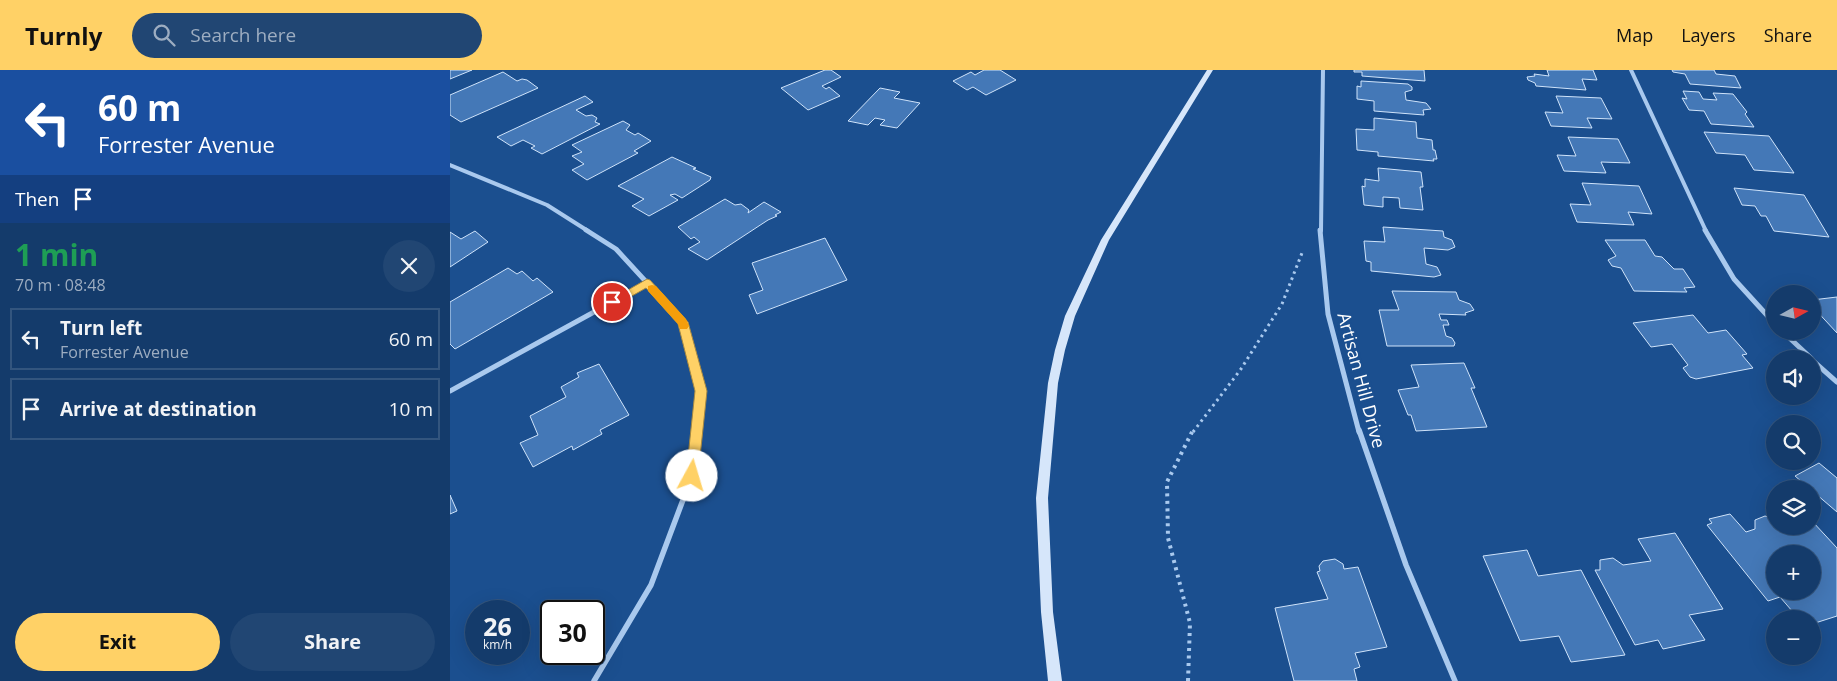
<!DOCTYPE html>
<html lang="en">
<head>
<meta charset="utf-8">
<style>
	:root { --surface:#143b6b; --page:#214673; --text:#f1f3f6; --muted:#9dadc1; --line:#33557e; --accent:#ffd166 }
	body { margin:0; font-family:"Open Sans",sans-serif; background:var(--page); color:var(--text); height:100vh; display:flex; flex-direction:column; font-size:19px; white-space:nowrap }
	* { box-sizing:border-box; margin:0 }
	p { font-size:16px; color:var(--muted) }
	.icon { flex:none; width:28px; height:28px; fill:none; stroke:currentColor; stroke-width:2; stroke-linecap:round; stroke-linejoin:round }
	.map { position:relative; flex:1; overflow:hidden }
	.sheet { display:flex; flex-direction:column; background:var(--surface); width:450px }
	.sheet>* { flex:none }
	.guide { background:#1a4fa0; color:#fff; overflow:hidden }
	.needle { width:32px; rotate:82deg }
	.controls { position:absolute; left:1316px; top:215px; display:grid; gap:10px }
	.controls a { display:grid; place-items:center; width:55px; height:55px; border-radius:50%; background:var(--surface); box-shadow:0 5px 20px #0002,0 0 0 1px var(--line); font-size:25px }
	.speed { position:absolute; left:15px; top:530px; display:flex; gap:10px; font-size:25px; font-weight:700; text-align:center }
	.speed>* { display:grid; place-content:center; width:65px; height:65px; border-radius:50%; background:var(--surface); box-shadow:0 5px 20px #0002,0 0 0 1px var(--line); line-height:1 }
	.speed small { font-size:12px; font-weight:400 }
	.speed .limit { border:2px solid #111; border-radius:8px; background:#fff; color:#111 }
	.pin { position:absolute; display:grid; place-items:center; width:42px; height:42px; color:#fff; margin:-21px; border:2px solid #fff; border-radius:50%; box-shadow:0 1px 5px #0007 }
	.me { position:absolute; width:55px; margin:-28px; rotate:6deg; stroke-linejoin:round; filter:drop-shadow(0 0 4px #0008) }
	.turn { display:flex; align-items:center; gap:18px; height:105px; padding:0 15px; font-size:22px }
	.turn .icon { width:65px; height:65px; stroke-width:2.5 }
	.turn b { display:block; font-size:35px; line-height:42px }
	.then { display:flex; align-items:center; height:48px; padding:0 15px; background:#0003; gap:10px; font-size:19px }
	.round { display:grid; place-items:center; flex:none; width:52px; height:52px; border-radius:26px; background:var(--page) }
	.overview { display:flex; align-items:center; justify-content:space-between; height:85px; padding:0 15px }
	h1 { font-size:30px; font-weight:700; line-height:38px; color:#1e9e55 }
	.cta { display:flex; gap:10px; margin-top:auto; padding:10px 15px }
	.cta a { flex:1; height:58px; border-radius:30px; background:var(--accent); color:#111; font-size:20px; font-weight:700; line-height:58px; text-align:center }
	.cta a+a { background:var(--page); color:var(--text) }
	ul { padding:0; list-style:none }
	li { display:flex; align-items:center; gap:15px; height:62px; margin:0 10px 8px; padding:0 5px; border:2px solid var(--line); border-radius:0px }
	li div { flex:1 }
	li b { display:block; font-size:19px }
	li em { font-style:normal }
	header { display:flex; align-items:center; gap:30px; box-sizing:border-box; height:70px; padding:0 25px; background:var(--accent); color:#111 }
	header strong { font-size:24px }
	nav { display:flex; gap:28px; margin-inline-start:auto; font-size:18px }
	.search { width:350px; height:45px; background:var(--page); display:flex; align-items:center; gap:12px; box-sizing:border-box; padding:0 18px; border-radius:28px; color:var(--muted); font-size:19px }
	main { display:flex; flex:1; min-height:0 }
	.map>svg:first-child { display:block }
	.building { fill:#4478b7; stroke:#cfe3fa; fill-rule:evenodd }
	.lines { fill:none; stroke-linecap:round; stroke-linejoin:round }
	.path-far1 { stroke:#a9c9ee; stroke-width:3; stroke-dasharray:2.5 4; stroke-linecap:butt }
	.path { stroke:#a9c9ee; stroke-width:4; stroke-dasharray:3 4.5; stroke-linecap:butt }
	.minor-far2 { stroke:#a9c9ee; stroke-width:4 }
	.minor-far1 { stroke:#a9c9ee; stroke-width:5 }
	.minor { stroke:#a9c9ee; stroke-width:5.5 }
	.secondary { fill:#d6e6fa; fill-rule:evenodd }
	.route { fill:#ffd166; stroke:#a68842 }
	.slow { fill:#f59e0b }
	.labels { text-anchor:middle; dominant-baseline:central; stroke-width:5; stroke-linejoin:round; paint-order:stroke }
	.street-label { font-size:18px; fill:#fff; stroke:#1b4f8f }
</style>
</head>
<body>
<header>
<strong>Turnly</strong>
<div class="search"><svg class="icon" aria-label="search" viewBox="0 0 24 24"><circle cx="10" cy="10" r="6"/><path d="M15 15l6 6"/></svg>Search here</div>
<nav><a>Map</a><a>Layers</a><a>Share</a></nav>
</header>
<main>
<section class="sheet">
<div class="guide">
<div class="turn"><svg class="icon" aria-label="left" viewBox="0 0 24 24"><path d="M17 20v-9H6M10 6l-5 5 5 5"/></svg><div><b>60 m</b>Forrester Avenue</div></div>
<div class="then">Then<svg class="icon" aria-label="arrive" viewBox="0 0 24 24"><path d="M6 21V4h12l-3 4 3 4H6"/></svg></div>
</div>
<div class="overview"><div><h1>1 min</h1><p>70 m · 08:48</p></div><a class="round"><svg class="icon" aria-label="close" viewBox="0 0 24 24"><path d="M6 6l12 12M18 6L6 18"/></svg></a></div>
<ul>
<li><svg class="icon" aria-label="left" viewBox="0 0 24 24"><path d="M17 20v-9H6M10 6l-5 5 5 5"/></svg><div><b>Turn left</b><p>Forrester Avenue</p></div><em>60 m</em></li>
<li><svg class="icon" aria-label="arrive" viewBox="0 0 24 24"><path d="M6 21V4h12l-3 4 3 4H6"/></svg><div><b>Arrive at destination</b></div><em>10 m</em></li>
</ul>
<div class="cta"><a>Exit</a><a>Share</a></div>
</section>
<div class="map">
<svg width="1387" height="611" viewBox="0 0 1387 611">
	<rect width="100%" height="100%" fill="#1b4f8f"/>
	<path class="building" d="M0,0H22L0,9Z
		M375,0H381L391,7L372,16L376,19L379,17L390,26L358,40L331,18Z
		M534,0H550L566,10L536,25L523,17L517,20L503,11L521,2L525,5Z
		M904,0H974L975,11L912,6V2H904Z
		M1097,0H1143L1147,10L1132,9L1136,20L1086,16L1085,13L1078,10L1077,7L1085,6L1084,4L1099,6Z
		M1222,0H1264L1266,4L1285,6L1291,18L1240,14L1235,4L1223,2Z
		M53,2L67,11L72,9L77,10L88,18L11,52L0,45V25Z
		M911,11L958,14L962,17V20L955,22L956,30L976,33L981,39L973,40L974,45L924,41V31L907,29V16L911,17Z
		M430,18L450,22L444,28L470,33L447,58L430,55L435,50L425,48L418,55L398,51Z
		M1233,21L1249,22L1253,29L1267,30L1263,23L1283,24L1297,42L1295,44L1304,57L1261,54L1254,41L1239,40L1232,28L1237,29Z
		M135,26L143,32L126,40L136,46L142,45L147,48L145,52L150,54L92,84L81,78L85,76L73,70L61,76L47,67Z
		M1106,26L1151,28L1162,49L1137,48L1142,58L1101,56L1095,42L1113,43Z
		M924,48L966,52L967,68L982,70L983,80H985L987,89H983L984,91L928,86V82L907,80L906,59L924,60Z
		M173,51L180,55L176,60L185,65L188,63L201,71L184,81L188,83L137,110L122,100L134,94L122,86L132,82L122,75Z
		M1254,62L1319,66L1344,103L1304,100L1295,85L1266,83Z
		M1118,67L1168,69L1180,93L1151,92L1156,103L1114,101L1107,85L1126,86Z
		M222,87L246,98L243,99L261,107L260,110L232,128L225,124L220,125L228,130L199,146L182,136L194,129L168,116Z
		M928,98L971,102L973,117H970L973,140L950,138L949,128L933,127V137L914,135L912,116L915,117V109L929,111Z
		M1132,113L1189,116L1202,144L1178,142L1184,155L1127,152L1120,134L1141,135Z
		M1284,118L1354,125L1379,167L1324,161L1316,146H1311L1305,136L1292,135Z
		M275,129L285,135L291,134L299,140L298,143L314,132L331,142L325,145L327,146L318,150L257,190L238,179L250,172L244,167L241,169L228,157Z
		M933,157L993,161L994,167L1002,170L1005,177L998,180L974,178L976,194L987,197L991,205L984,207L921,201V192L916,191L914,171L935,172Z
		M25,161L38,172L0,197V162L11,169Z
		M375,168L397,210L307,244L299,225L313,220L302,193Z
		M1155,170H1195L1205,186L1212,187L1224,199H1233L1245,217L1234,218L1237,222L1184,221L1171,198L1162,196L1158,190L1166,186Z
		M58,198L67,204L72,201L83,211L87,208L103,222L5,279L0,274V232Z
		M942,221L1006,222L1009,230L1020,234L1024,240L1015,243L1016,245L989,244L991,250H997L999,255H993L996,266L1002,268L1005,273L1004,276H937L929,240H949Z
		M1387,227V263L1362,236V230Z
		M1243,245L1258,263L1276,260L1297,284L1292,285L1303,298L1246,309L1240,307L1233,298L1238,295L1222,274L1201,277L1183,253Z
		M1014,293L1025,318H1021L1037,357L966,361L961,345H958L948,320L969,317L961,295Z
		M149,294L179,345L150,360L152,364L123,380L122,376L83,397L70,373L88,365L80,346L116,327L111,317L129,307L127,303Z
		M1369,393L1387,408V442L1345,406Z
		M0,425L7,441L0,444Z
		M1280,444L1296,462L1305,459V450L1315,446L1325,449V456H1362V451L1387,478V546L1362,554V549H1349L1330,527L1318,531L1257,455L1262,453L1259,449ZM1325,484H1362V521H1325Z
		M1225,463L1273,539L1239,545L1255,570L1213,579L1208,570L1185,575L1145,500H1150V490L1163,488L1173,495L1201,491L1188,469Z
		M1077,480L1088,506L1131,500L1175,585L1121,592L1109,566L1070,571L1033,486Z
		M885,489L893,494L894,499L908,497L937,577L905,583L910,597L904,599L907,611H844L825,538L878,529L867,502L870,501L869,496L873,491Z"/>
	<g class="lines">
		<path class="path-far1" d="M743,362L791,299L832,234L852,183"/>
		<path class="path" d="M738,611L740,553L718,468L717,412L743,360"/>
		<path class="minor-far2" d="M1181,0L1256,161
			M0,95L97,135L138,161
			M871,161L873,0"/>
		<path class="minor-far1" d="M136,160L166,179L233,252L251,321L247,362
			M870,160L878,244L909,362
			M1255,160L1284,209L1325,254
			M1332,261L1362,289
			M1362,290L1387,312
			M0,321L197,213"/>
		<path class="minor" d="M909,360L956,495L1005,611
			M144,611L201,515L242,406L247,360"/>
		<path class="secondary" d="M757,0H763L659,170L625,246L615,280L608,313L598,428L603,542L612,611H598L591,542L586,428L598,313L605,280L615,246L651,170Z"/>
	</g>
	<path class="route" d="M197,209L200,210L238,252L257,321L248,406L242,411L236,406L245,321L228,254L196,218L166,235L162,236L157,232Z"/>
	<path class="slow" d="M202,215L206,216L236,249L239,256L237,259H230L228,254L198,221V216Z"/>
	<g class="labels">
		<g class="street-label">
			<text transform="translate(912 310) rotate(75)">Artisan Hill Drive</text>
		</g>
	</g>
</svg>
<div class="controls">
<a><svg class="needle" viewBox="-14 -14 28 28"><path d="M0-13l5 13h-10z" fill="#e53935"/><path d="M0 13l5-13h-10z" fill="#9dadc1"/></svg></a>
<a><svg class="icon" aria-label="sound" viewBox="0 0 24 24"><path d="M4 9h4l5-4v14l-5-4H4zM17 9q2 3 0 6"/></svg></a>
<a><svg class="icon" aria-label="search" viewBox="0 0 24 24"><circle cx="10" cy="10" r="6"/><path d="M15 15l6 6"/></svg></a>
<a><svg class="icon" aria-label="layers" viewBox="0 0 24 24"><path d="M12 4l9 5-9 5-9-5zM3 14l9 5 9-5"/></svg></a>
<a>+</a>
<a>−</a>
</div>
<div class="speed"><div>26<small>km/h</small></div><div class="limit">30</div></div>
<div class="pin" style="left:162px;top:232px;background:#d93025"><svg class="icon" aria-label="arrive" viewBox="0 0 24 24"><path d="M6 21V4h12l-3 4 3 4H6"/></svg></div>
<svg class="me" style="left:242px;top:406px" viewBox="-20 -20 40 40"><circle r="19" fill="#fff"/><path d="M0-13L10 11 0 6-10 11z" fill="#ffd166"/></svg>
</div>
</main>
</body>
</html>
